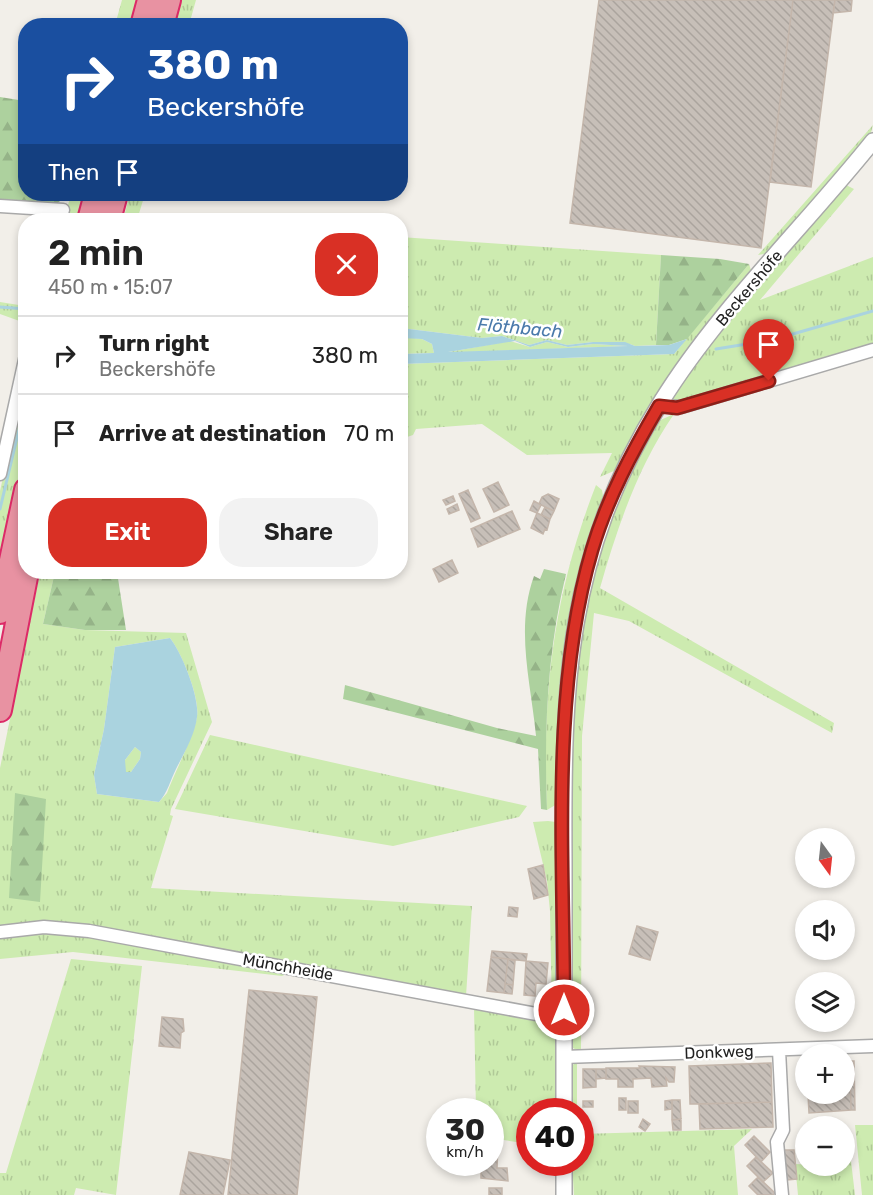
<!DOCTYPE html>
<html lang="en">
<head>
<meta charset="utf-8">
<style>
	:root { --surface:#fff; --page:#f2f2f2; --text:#222; --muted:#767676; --line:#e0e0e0; --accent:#d93025 }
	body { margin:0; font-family:Rubik,sans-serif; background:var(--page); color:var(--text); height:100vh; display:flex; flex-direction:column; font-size:22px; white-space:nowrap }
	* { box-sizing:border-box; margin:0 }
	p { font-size:20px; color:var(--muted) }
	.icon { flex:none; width:33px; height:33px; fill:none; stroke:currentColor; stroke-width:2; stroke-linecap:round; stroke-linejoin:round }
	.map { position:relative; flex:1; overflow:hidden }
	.panel { position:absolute; left:18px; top:213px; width:390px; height:366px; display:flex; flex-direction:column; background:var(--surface); border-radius:24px; box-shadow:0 3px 9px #0003 }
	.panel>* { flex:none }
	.top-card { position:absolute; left:18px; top:18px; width:390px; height:183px; border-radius:24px; box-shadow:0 3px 9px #0003; background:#1a4fa0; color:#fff; overflow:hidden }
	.needle { width:39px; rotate:165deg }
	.buttons { position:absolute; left:795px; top:828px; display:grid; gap:12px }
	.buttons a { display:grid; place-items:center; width:60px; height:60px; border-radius:50%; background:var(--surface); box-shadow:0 3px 9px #0003; font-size:30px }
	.speed { position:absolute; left:426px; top:1098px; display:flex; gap:12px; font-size:30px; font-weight:700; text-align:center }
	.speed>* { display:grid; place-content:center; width:78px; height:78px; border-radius:50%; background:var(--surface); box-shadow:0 3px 9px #0003; line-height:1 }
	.speed small { font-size:15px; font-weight:400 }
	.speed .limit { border:9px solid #d22; background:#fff; color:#111 }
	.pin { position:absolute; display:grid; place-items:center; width:51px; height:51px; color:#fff; margin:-62px -26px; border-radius:50% 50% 50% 0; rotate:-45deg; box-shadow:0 0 6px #0007 }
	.pin .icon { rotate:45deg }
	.me { position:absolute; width:66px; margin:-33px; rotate:0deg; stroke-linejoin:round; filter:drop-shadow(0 0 4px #0008) }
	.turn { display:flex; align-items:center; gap:21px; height:126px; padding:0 30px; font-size:27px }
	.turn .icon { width:78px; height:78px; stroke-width:2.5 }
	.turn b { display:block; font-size:42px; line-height:51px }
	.then { display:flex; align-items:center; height:57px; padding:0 30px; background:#0003; gap:12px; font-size:22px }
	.round { display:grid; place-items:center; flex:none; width:63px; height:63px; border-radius:24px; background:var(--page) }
	.overview { display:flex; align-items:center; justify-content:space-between; height:102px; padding:0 30px }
	h1 { font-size:36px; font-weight:600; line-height:45px }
	.cta { display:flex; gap:12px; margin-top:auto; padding:12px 30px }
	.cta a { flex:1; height:69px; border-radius:24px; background:var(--accent); color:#fff; font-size:24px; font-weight:600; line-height:69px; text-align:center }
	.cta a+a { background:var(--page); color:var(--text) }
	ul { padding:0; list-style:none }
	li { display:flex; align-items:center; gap:18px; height:78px; padding:0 30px; border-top:2px solid var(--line) }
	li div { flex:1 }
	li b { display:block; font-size:22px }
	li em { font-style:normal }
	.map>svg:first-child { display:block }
	.grass { fill:url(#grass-tufts); fill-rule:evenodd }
	.forest { fill:url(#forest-firs) }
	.water { fill:#aad3df; fill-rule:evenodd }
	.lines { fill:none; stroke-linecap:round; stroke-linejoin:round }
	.stream { stroke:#aad3df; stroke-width:3 }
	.building { fill:url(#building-back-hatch); stroke:#c4b6ab; stroke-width:1.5 }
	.minor-casing { stroke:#a9a9a9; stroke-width:15 }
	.tertiary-casing { stroke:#a9a9a9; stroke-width:18 }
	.motorway-casing { stroke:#dc2a67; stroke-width:26 }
	.minor { stroke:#fff; stroke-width:12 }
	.tertiary { stroke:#fff; stroke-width:15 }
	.motorway { stroke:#e892a2; stroke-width:22 }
	.route-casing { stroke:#8d1f18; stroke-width:15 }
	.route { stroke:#d93025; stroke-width:10 }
	.labels { text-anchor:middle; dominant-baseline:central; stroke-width:5; stroke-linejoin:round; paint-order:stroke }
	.street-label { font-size:16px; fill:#222; stroke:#fff }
	.water-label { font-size:18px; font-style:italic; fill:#4a7aab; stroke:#fff }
</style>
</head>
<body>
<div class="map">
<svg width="873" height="1195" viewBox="0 0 873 1195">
	<defs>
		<pattern id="grass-tufts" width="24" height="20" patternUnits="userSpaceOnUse" patternTransform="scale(1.5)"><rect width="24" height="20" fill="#cdebb0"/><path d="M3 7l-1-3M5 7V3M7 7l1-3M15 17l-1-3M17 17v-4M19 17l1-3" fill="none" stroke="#b0c997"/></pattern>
		<pattern id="forest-firs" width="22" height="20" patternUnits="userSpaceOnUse" patternTransform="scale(1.5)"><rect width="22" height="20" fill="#add19e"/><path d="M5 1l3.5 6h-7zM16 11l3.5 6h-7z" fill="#95b388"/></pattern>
		<pattern id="building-back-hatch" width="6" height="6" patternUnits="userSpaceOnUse" patternTransform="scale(1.5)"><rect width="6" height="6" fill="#c7bfb8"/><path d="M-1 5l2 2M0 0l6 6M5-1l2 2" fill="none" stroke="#aba49e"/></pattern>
	</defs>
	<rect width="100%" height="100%" fill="#f2efe9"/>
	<path class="grass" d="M122,0H137L129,25H115Z
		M181,0H196L189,25H175Z
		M873,125L870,136L769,253L758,255Z
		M844,184L854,189L760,300L873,257V346L681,403L673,402L672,397C723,321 784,253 844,184Z
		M71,194H83L76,220H64Z
		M130,194H145L137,220H123Z
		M400,237L661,255L656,345L635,346L630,344L593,342L567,345L547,340L529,345L502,336L482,338L401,328Z
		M749,264L752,273L654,403L616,470L600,477L612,453L527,455L482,424L416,429L413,435L401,439L400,364L674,354Z
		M0,302L25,306V323L0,314Z
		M406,337L422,339L432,344L434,353L401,354V338Z
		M510,341L530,347L547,342L568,347L593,344L630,346L443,353Z
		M25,377V448L0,566V491Z
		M674,414C638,466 617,528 600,588L834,723L832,733L629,621L594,613L582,736L581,1052L571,1047L572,689L588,583L614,500L656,422Z
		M596,485L602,490L603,496C583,557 565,620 560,684C557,724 558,764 557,804L547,810C542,693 553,595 596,485Z
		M40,572H55L43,624L85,630L186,633L212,722L171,809L170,815L173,816L151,888L472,906L466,996L87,924L46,923L0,927V768ZM170,638C181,652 200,697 197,716C195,733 174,774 167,793L159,802L97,794L94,775L104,729L115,647Z
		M210,735L527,806L519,817L393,846L175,809Z
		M135,747L141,752L140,759L131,772H125V760Z
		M548,821L556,822L559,831V1007L552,1013L550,911L547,881L533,822Z
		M53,933H88L291,972L282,976L73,952L0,959V937Z
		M71,959L142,966L116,1195L76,1188L74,1195H0V1173H6Z
		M474,1007L556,1023L559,1027V1111L530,1112L529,1144L491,1138L490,1112L476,1111Z
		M577,1061V1111H571V1067Z
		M855,1125H873V1195H862Z
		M752,1129L734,1146L738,1195H574L572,1163L580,1162L581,1134Z
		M851,1161L855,1195H798L795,1164L844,1166L845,1162Z"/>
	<path class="forest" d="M0,97L25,101L26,194H64L63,199L53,206L0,203Z
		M661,255L720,259L749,264L687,339L669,345H656Z
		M544,569L566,574C547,652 544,730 547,810L541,809L538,749L343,699L345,685L497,728L536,736C531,682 515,629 534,576L540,579Z
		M55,572H117L126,630H85L43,624Z
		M15,793L46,799L40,902L9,898Z"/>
	<path class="water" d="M401,328L482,338L502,336L529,345L547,340L567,345L593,342H625L635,346L669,345L687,339L674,354L401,364V354L434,353L432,344L422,339L401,338ZM515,341L530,347L547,342L568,347L593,344L628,346L448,352Z
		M170,638C182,653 200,698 197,717C195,735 184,753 176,769C170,781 168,792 159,802L97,794L94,775L104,729L115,647ZM135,747L141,752L140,759L131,772H126L125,760Z"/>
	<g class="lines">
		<path class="stream" d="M0,307L26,309
			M716,349L772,340L873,311
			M0,509L26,400"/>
	</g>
	<path class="building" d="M599,0H793L761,248L570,223Z
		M793,0H835L811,187L770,182Z
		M835,0H852L851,11L833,13Z
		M498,482L509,505L494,512L483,489Z
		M468,490L480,518L471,522L459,494Z
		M548,494L559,499L554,511L539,504L542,497Z
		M453,496L455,501L446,505L443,500Z
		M534,501L541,505L537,513L530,510Z
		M457,504L459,510L449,514L447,509Z
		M545,507L554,511L550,519L541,515Z
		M512,511L520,529L478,547L471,529Z
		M537,513L550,519L547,530L545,529L543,534L531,528Z
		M452,560L458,573L439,582L433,569Z
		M543,865L548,895L534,899L528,869Z
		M509,907L518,908L517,917L508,916Z
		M637,926L658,932L650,960L629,954Z
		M492,951L527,954L526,961L491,957Z
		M491,957L508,959L504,993L487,991Z
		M508,959L515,961L513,985L505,984Z
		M526,961L548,963L546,984L536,983L535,996L524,995Z
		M505,984L513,985L512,994L504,993Z
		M249,990L317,997L297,1195H228Z
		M162,1017L183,1019L184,1031L181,1033L180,1048L159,1046Z
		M844,1061H850L851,1110L809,1113L808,1094H844Z
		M850,1061H854L855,1110H851Z
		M771,1063L772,1102L690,1104L689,1066Z
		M639,1066L675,1067L674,1082H669L666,1078L667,1086L652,1087L651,1078L633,1079V1087H618V1079H606V1068H640Z
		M583,1069H596V1087L583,1088Z
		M596,1069H606V1078L596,1079Z
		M619,1098H626V1110H619Z
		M672,1100H680L681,1119L672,1120Z
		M672,1100V1109L665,1110V1101Z
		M583,1101H593V1107H583Z
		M628,1101H638V1113H628Z
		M772,1102L773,1127L700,1129L699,1104Z
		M643,1119L650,1124L645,1131L639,1127Z
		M681,1119V1130H673L672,1120Z
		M801,1134H806V1147H801Z
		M754,1136L770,1152L761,1162L745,1145Z
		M490,1144H498L497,1168H507L508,1181L481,1178V1162H490Z
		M784,1150H794L797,1179L787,1180Z
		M189,1152L230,1160L223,1195H180Z
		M756,1157L773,1173L763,1182L747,1166Z
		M758,1177L775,1193L773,1195H758L749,1186Z
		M489,1188H502V1195H489Z"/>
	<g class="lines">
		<defs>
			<path id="minor" d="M0,206L63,210
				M659,406L681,407L873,350
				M0,474L26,355
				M0,932L44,927L89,931L574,1021
				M779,1050L783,1130L777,1142L782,1195
				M564,1057L873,1046"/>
			<path id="tertiary" d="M564,1112C564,1028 564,944 564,860C563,684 565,557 661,402C718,310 805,226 873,141
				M564,1162V1195"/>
			<path id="motorway" d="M142,26L149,0
				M162,26L169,0
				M89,220L96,194
				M109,220L116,194
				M0,612L26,490
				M0,710L27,572"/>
		</defs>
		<use href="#minor" class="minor-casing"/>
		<use href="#tertiary" class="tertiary-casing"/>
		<use href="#motorway" class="motorway-casing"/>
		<use href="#minor" class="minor"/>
		<use href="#tertiary" class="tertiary"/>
		<use href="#motorway" class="motorway"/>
	</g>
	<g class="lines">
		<defs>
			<path id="route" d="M564,1010C564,862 550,692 592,550C607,499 632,452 659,406L677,408L769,381"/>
		</defs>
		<use href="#route" class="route-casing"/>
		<use href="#route" class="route"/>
	</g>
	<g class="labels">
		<g class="street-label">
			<text transform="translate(749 288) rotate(-50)">Beckershöfe</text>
			<text transform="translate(288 967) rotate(10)">Münchheide</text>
			<text transform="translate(719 1052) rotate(-2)">Donkweg</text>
		</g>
		<g class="water-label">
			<text transform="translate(520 328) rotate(5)">Flöthbach</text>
		</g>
	</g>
</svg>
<div class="buttons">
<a><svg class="needle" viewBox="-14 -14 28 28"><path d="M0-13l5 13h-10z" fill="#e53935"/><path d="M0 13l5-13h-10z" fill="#767676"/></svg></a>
<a><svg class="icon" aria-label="sound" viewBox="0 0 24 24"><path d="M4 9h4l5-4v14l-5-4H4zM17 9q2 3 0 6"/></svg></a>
<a><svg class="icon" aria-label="layers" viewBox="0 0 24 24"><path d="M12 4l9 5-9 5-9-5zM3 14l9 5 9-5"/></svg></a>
<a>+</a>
<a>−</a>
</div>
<div class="speed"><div>30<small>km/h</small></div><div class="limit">40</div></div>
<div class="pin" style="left:769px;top:381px;background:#d93025"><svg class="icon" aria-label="arrive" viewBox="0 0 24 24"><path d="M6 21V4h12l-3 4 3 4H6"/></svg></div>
<svg class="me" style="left:564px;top:1010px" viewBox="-20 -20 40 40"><circle r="17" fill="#d93025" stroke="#fff" stroke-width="3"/><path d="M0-11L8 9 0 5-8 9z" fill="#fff"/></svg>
<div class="top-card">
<div class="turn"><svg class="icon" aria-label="right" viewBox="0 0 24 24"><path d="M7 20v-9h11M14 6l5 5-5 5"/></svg><div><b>380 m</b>Beckershöfe</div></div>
<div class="then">Then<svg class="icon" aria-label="arrive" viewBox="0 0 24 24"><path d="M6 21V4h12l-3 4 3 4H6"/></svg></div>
</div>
<section class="panel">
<div class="overview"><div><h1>2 min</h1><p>450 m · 15:07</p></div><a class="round" style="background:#d93025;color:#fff"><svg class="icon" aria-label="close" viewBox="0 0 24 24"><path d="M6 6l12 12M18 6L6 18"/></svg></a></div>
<ul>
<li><svg class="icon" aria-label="right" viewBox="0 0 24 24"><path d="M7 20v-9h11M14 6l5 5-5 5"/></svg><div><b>Turn right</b><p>Beckershöfe</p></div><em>380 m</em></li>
<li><svg class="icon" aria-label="arrive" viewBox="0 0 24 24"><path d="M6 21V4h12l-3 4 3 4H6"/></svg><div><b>Arrive at destination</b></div><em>70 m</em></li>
</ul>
<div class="cta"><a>Exit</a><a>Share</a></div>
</section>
</div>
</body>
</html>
